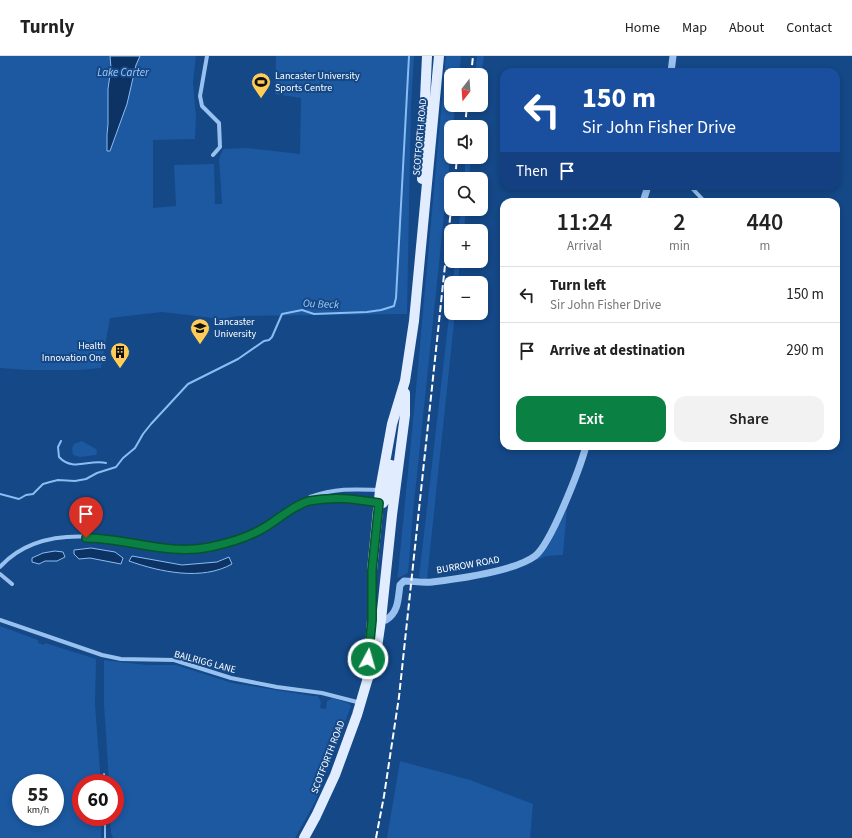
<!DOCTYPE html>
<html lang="en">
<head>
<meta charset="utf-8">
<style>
	:root { --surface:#fff; --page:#f2f2f2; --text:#222; --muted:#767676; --line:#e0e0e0; --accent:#0b8043 }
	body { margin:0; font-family:"Source Sans 3",sans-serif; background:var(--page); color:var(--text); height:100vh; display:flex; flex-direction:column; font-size:15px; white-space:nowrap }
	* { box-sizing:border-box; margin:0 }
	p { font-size:13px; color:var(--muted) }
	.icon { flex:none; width:22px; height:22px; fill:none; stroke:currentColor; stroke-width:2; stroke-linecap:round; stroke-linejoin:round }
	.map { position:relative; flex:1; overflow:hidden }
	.panel { position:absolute; left:500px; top:142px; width:340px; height:252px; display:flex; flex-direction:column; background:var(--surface); border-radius:12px; box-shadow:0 2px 6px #0003 }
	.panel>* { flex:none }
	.banner { position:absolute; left:500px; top:12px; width:340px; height:122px; border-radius:12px; box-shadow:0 2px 6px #0003; background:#1a4fa0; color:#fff; overflow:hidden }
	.needle { width:26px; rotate:197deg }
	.controls { position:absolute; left:444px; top:12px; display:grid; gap:8px }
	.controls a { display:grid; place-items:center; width:44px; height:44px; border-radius:8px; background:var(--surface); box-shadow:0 2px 6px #0003; font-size:20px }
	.speed { position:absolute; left:12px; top:718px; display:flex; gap:8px; font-size:20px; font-weight:700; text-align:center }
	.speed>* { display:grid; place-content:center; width:52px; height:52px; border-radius:50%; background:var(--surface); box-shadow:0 2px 6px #0003; line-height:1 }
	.speed small { font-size:10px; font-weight:400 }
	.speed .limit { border:6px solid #d22; background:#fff; color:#111 }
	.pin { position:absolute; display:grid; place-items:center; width:34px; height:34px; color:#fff; margin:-41px -17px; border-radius:50% 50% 50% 0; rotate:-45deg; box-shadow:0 0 4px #0007 }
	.pin .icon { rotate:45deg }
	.me { position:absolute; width:44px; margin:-22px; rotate:6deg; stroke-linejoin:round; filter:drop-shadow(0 0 3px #0008) }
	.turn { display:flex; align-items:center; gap:14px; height:84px; padding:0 16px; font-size:18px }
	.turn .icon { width:52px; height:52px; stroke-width:2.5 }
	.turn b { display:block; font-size:28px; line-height:34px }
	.then { display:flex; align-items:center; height:38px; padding:0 16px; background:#0003; gap:8px; font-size:15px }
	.eta { display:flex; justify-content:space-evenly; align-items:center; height:68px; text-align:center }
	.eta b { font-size:24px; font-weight:600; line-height:28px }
	.action { display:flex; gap:8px; margin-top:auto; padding:8px 16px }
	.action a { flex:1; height:46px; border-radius:12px; background:var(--accent); color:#fff; font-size:16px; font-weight:600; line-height:46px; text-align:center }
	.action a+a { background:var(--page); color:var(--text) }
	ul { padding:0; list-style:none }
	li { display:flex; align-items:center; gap:12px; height:56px; padding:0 16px; border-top:1px solid var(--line) }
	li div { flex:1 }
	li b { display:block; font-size:15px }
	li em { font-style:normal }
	header { display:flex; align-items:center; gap:24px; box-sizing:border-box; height:56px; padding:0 20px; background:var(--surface); border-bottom:1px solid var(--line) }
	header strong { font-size:19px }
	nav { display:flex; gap:22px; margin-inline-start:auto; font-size:14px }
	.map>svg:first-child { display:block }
	.green { fill:#1c59a1; fill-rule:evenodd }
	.water { fill:#0c3363; stroke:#8bbcf2 }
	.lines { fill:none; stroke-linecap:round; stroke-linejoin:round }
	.stream { stroke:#8bbcf2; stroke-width:2 }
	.minor { stroke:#99c1ef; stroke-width:4 }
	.tertiary { stroke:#99c1ef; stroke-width:7 }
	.primary { stroke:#e1edff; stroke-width:10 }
	.rail { stroke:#fff; stroke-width:2; stroke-dasharray:7 3; stroke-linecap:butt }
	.route-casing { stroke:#07532c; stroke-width:10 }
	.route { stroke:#0b8043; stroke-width:7 }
	.labels { text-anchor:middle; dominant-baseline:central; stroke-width:4; stroke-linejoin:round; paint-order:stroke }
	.poi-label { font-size:10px; fill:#fff; stroke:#144887; text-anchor:start }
	.street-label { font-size:10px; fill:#fff; stroke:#144887 }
	.water-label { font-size:11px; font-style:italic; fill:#a4cbf7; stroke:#144887 }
</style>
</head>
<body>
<header>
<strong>Turnly</strong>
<nav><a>Home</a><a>Map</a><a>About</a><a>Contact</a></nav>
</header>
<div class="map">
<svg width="852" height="782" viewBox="0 0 852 782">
	<rect width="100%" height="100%" fill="#144887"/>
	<path class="green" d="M0,0H110L111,12L108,33V68L107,79V95L127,48L136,9L140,0H196L193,26L196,61L195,83L153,84V152L176,150L174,109L214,108L215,148H222L219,103L223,93L247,92L300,98L301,42L275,38L276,0H414L411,49L407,258L237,260L221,263L162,256L110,262L101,312L78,314H28L0,312Z
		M446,0H461L459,19H451V49H455L453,71H451V92L413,457L408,517L400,521H397L398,517L414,355Z
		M477,0H484L481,21V19H475Z
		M465,101H471L469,123H465Z
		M461,153H466L464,175H458Z
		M455,205H460L458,227H453Z
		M451,243V257H455L427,523H422L419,521Z
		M82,385L96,393L97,397L96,399L80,401L73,399L72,392L74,388Z
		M567,451L563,499L546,500L535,505L550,487Z
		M0,570L38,584V587L44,589L45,587L96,603L95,649L101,727H81V761H102L101,782H0ZM21,727H55V761H21Z
		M104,604L146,609H176L232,627L313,640H318L321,646L320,652L326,653L327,645L332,642L348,647L351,650L349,655L315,746L295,782H113L111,777L110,761H115V727H109L104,648Z
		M400,705L470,724L533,748L530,782H387Z"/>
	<path class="water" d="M110,0H140L136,9L127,48L110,95H107V79L108,68V33L111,12Z
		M91,492L115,496L123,502L121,508L90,502L79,503L74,498V494Z
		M55,495L63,496L65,501L57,505H45L39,508L32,506V502L43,497Z
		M132,500L182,509L217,506L229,501L232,508C202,525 160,516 129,505Z"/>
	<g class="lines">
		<path class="stream" d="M61,385L58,391L59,401C73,416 89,403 106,407
			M0,438L19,443L26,439L33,438L43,428L50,426L58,424L75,425L86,423L97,417L116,411L123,402L135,392L143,378L151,368L188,328L238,303L264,285L269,284L272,281L282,258L302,254L314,258L367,256L381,254L394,250L396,242L409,0
			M104,718V727
			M105,782V761"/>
		<path class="minor" d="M207,0L200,40L202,50L219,67L220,91L213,99
			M690,130L705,146
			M308,446L310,441C335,432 354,433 380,434
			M0,511C29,479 75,477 116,484C142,489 169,496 197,493C220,491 244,483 265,471C279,463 291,452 307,446C329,438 356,443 379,447
			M0,518L12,528
			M0,564L102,599L121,603L174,604L231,622L277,631L322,637L361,647"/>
		<path class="tertiary" d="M671,16L673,0
			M643,146L648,130
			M381,564H386C399,556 398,542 400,529L404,525C413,525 422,527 432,526C457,523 515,515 535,500C551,488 580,412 586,390"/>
		<path class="primary" d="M422,123V108L427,0
			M379,447H383L387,441L391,409
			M367,625L372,564V514L380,434L392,368L405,325L414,265L439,0
			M304,782L316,760L335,719L357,659L367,625L375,605L381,564L392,459L405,359V337"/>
		<path class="rail" d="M471,19L473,0
			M465,71L467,49
			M455,123L457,101
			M376,782L384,740L399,641L451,153"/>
	</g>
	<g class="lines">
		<defs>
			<path id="route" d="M86,482C128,482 168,500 210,491C230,487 250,481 267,470C280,462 294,449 309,445C333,440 355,443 379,447L372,514V564L368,603"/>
		</defs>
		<use href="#route" class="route-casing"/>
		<use href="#route" class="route"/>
	</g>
	<defs>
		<symbol id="stadium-pin" viewBox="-11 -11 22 30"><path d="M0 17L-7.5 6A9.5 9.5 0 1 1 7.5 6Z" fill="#ffcc57" stroke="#144887"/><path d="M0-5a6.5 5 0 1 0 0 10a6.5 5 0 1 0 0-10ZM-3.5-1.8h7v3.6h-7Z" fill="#111"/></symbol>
		<symbol id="university-pin" viewBox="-11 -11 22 30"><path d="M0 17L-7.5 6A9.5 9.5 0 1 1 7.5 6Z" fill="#ffcc57" stroke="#144887"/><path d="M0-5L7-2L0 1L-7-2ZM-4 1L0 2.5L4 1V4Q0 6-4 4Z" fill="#111"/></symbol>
		<symbol id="building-pin" viewBox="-11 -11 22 30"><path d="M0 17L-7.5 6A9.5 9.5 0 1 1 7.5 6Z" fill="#ffcc57" stroke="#144887"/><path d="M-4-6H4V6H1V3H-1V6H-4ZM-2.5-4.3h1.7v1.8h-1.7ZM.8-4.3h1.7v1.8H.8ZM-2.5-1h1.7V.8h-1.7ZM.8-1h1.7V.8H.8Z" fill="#111"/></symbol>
	</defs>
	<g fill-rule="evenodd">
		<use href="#stadium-pin" x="250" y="15" width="22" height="30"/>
		<use href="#university-pin" x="189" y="261" width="22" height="30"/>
		<use href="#building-pin" x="109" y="285" width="22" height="30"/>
	</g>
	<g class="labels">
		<g class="poi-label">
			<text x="275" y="20">Lancaster University<tspan x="275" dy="12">Sports Centre</tspan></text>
			<text x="214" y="266">Lancaster<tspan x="214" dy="12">University</tspan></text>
			<text x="106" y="290" text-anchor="end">Health<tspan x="106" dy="12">Innovation One</tspan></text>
		</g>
		<g class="street-label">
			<text transform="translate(420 81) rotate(-85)">SCOTFORTH ROAD</text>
			<text transform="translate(468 509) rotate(-10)">BURROW ROAD</text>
			<text transform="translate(205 606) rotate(15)">BAILRIGG LANE</text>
			<text transform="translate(328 701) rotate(-69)">SCOTFORTH ROAD</text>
		</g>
		<g class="water-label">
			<text x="123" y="16">Lake Carter</text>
			<text transform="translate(321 248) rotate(2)">Ou Beck</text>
		</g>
	</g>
</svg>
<div class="controls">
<a><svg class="needle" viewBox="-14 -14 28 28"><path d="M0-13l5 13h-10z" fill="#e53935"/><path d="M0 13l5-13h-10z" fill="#767676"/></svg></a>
<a><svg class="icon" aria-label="sound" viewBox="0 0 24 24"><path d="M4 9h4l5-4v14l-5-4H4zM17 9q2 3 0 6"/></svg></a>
<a><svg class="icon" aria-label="search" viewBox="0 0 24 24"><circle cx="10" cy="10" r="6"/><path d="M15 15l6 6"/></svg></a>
<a>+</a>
<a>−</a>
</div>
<div class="speed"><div>55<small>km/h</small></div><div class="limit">60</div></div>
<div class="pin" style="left:86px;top:482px;background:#d93025"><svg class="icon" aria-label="arrive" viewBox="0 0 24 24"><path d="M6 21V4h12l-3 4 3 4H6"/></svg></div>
<svg class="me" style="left:368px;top:603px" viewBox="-20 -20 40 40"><circle r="17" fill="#0b8043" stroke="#fff" stroke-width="3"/><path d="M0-11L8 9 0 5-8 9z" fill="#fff"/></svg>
<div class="banner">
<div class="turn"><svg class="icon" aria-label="left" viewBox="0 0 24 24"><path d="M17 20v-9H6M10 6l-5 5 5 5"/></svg><div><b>150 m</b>Sir John Fisher Drive</div></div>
<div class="then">Then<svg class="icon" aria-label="arrive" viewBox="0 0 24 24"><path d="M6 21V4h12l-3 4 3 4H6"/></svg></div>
</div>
<section class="panel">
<div class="eta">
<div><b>11:24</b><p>Arrival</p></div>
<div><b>2</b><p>min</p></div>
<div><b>440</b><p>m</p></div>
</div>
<ul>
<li><svg class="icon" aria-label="left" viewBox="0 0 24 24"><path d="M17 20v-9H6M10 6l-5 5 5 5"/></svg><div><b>Turn left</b><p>Sir John Fisher Drive</p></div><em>150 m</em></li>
<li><svg class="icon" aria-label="arrive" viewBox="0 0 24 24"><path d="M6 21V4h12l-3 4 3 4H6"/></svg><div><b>Arrive at destination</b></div><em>290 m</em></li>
</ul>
<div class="action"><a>Exit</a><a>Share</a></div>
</section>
</div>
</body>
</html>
